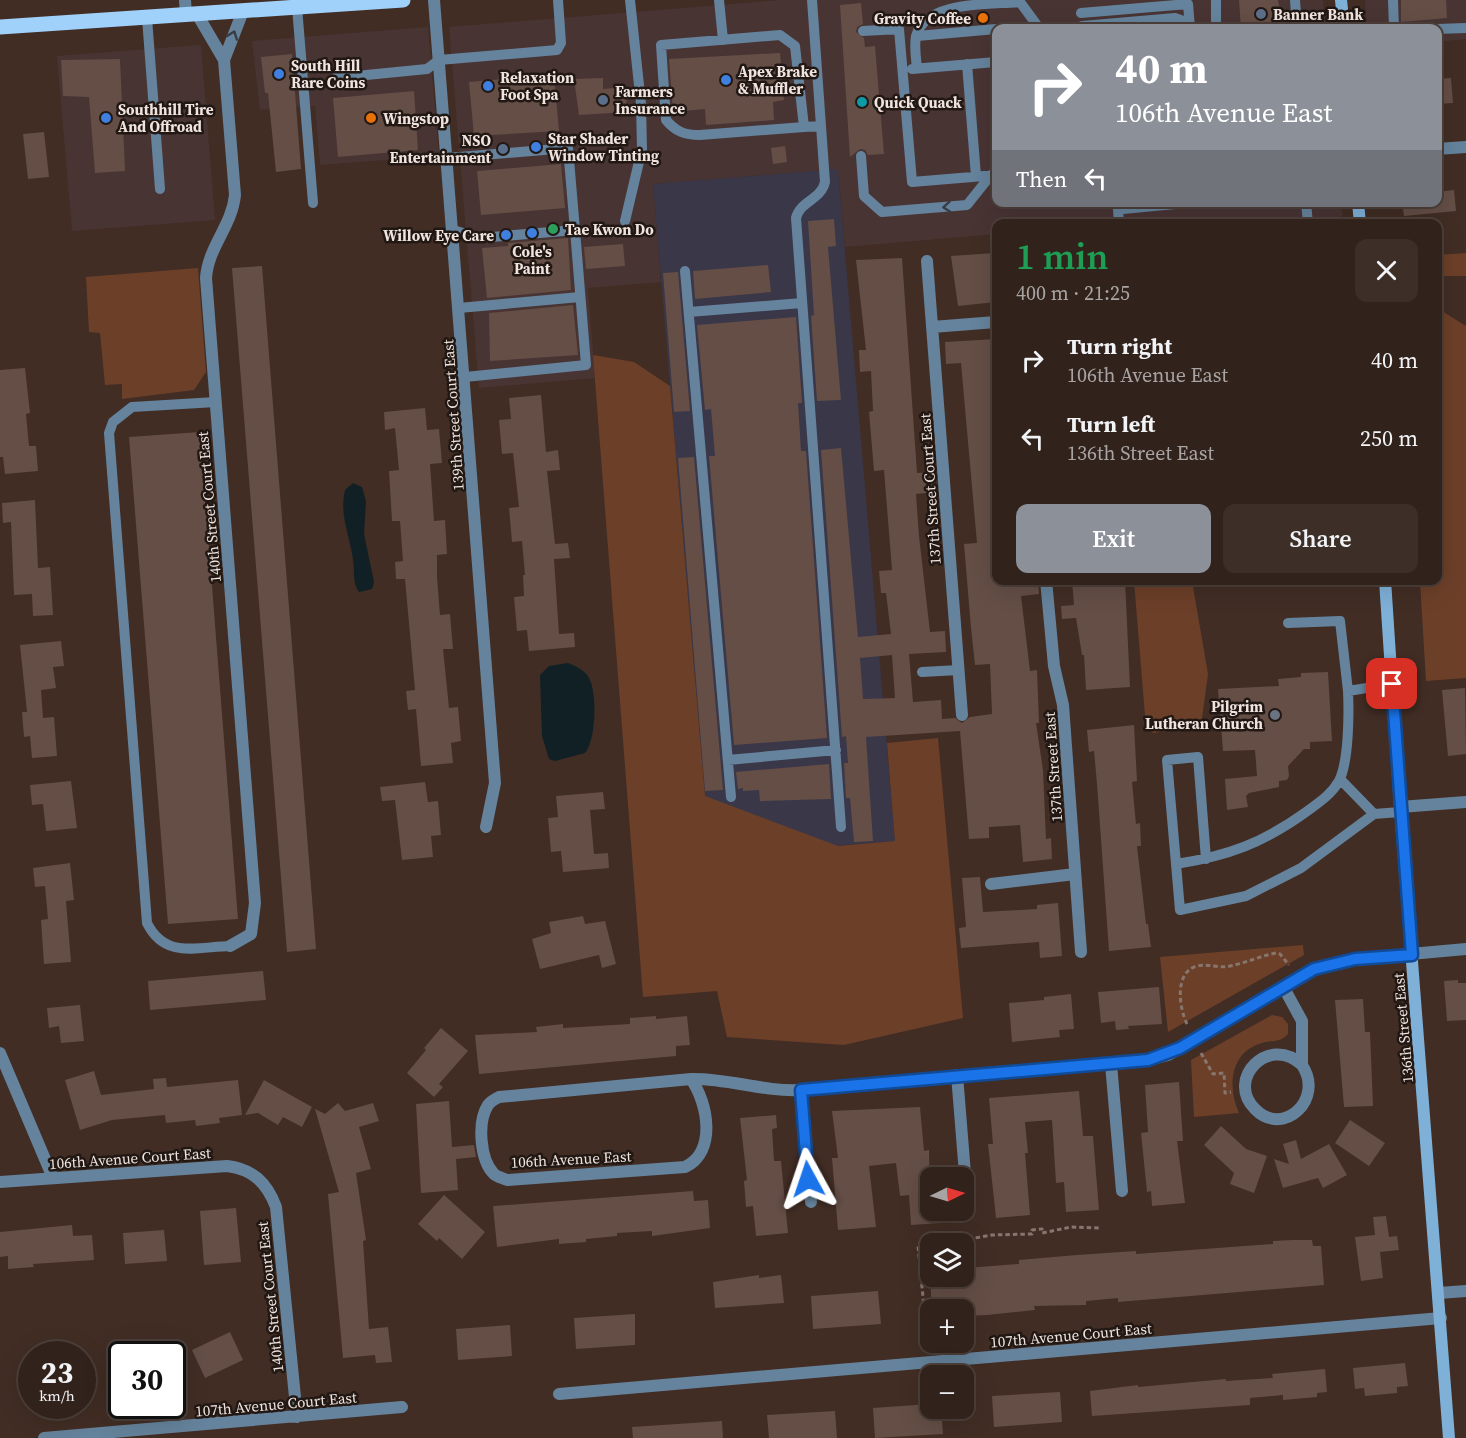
<!DOCTYPE html>
<html lang="en">
<head>
<meta charset="utf-8">
<style>
	:root { --surface:#31221b; --page:#3d2f28; --text:#f1f3f6; --muted:#a8a4a3; --line:#4c3f3a; --accent:#8c9099 }
	body { margin:0; font-family:"Source Serif 4",serif; background:var(--page); color:var(--text); height:100vh; display:flex; flex-direction:column; font-size:22px; white-space:nowrap }
	* { box-sizing:border-box; margin:0 }
	p { font-size:20px; color:var(--muted) }
	.icon { flex:none; width:33px; height:33px; fill:none; stroke:currentColor; stroke-width:2; stroke-linecap:round; stroke-linejoin:round }
	.map { position:relative; flex:1; overflow:hidden }
	.side { position:absolute; left:992px; top:219px; width:450px; height:366px; display:flex; flex-direction:column; background:var(--surface); border-radius:12px; box-shadow:0 6px 24px #0002,0 0 0 2px var(--line) }
	.side>* { flex:none }
	.guide { position:absolute; left:992px; top:24px; width:450px; height:183px; border-radius:12px; box-shadow:0 6px 24px #0002,0 0 0 2px var(--line); background:#8c9099; color:#fff; overflow:hidden }
	.needle { width:39px; rotate:85deg }
	.tools { position:absolute; left:920px; top:1167px; display:grid; gap:12px }
	.tools a { display:grid; place-items:center; width:54px; height:54px; border-radius:12px; background:var(--surface); box-shadow:0 6px 24px #0002,0 0 0 2px var(--line); font-size:30px }
	.speed { position:absolute; left:18px; top:1341px; display:flex; gap:12px; font-size:30px; font-weight:700; text-align:center }
	.speed>* { display:grid; place-content:center; width:78px; height:78px; border-radius:50%; background:var(--surface); box-shadow:0 6px 24px #0002,0 0 0 2px var(--line); line-height:1 }
	.speed small { font-size:15px; font-weight:400 }
	.speed .limit { border:3px solid #111; border-radius:9px; background:#fff; color:#111 }
	.pin { position:absolute; display:grid; place-items:center; width:51px; height:51px; color:#fff; margin:-26px; border-radius:12px; box-shadow:0 3px 9px #0006 }
	.me { position:absolute; width:66px; margin:-33px; rotate:355deg; stroke-linejoin:round; filter:drop-shadow(0 0 4px #0008) }
	.turn { display:flex; align-items:center; gap:21px; height:126px; padding:0 24px; font-size:27px }
	.turn .icon { width:78px; height:78px; stroke-width:2.5 }
	.turn b { display:block; font-size:42px; line-height:51px }
	.then { display:flex; align-items:center; height:57px; padding:0 24px; background:#0003; gap:12px; font-size:22px }
	.round { display:grid; place-items:center; flex:none; width:63px; height:63px; border-radius:12px; background:var(--page) }
	.headline { display:flex; align-items:center; justify-content:space-between; height:102px; padding:0 24px }
	h1 { font-size:36px; font-weight:600; line-height:45px; color:#1e9e55 }
	.button { display:flex; gap:12px; margin-top:auto; padding:12px 24px }
	.button a { flex:1; height:69px; border-radius:12px; background:var(--accent); color:#fff; font-size:24px; font-weight:600; line-height:69px; text-align:center }
	.button a+a { background:var(--page); color:var(--text) }
	ul { padding:0; list-style:none }
	li { display:flex; align-items:center; gap:18px; height:78px; padding:0 24px }
	li div { flex:1 }
	li b { display:block; font-size:22px }
	li em { font-style:normal }
	.map>svg:first-child { display:block }
	.commercial { fill:#493434 }
	.industrial { fill:#3a3749 }
	.green { fill:#6c3f29 }
	.water { fill:#102025 }
	.building { fill:#644e46; fill-rule:evenodd }
	.lines { fill:none; stroke-linecap:round; stroke-linejoin:round }
	.path { stroke:#87766e; stroke-width:3; stroke-dasharray:4.5 3; stroke-linecap:butt }
	.lane { stroke:#65839c; stroke-width:10 }
	.street { stroke:#65839c; stroke-width:12 }
	.secondary { stroke:#7fb0d8; stroke-width:12 }
	.primary { stroke:#9fd1fb; stroke-width:15 }
	.oneway { stroke:#393d44 }
	.route-casing { stroke:#114b97; stroke-width:15 }
	.route { stroke:#1a73e8; stroke-width:10 }
	.service-dot { fill:#5c6f8a; stroke:#211814; stroke-width:2 }
	.food-dot { fill:#e8710a; stroke:#211814; stroke-width:2 }
	.shop-dot { fill:#3f7fe0; stroke:#211814; stroke-width:2 }
	.culture-dot { fill:#0f9aa8; stroke:#211814; stroke-width:2 }
	.leisure-dot { fill:#2e9e5b; stroke:#211814; stroke-width:2 }
	.worship-dot { fill:#6b7280; stroke:#211814; stroke-width:2 }
	.labels { text-anchor:middle; dominant-baseline:central; stroke-width:5; stroke-linejoin:round; paint-order:stroke }
	.poi-label { font-size:15px; font-weight:bold; fill:#f1e4de; stroke:#211814; text-anchor:start }
	.street-label { font-size:15px; fill:#f1e4de; stroke:#211814 }
</style>
</head>
<body>
<div class="map">
<svg width="1466" height="1438" viewBox="0 0 1466 1438">
	<rect width="100%" height="100%" fill="#412d24"/>
	<path class="commercial" d="M781,0H1323L1326,28H996V202L1341,203L1343,223L996,224V234L845,247L838,169L653,184L661,282L588,288L595,378L479,388L449,27Z
		M1365,0H1466V39L1437,42V28H1367Z
		M428,27L439,156L320,165L315,106L260,110L252,41Z
		M201,45L215,220L72,231L57,56Z"/>
	<path class="industrial" d="M838,169L895,841L710,856L653,184Z"/>
	<path class="green" d="M1466,253V276H1437V255Z
		M198,268L206,372L194,390L122,399V384L105,385L100,333L89,332L86,277Z
		M1437,308L1466,326V678L1426,681L1420,581L1437,580Z
		M593,355L634,362L670,386L705,796L838,846L895,841L887,743L938,738L963,1018L844,1045L727,1037L717,991L643,997Z
		M1134,581H1192L1208,674L1201,726L1153,733L1146,728Z
		M1303,945L1304,955L1168,1032L1160,957Z
		M1272,1015L1282,1017L1288,1024V1034C1281,1043 1271,1040 1262,1043C1230,1052 1227,1087 1239,1113L1194,1117L1191,1060Z"/>
	<path class="water" d="M353,483L362,487L366,501L364,534L374,582L372,589L359,592C352,582 355,572 353,560C350,535 339,516 345,490Z
		M568,663C578,667 586,671 590,680C597,696 596,740 585,753L555,761L549,759L542,736L540,675L549,666Z"/>
	<path class="building" d="M1239,0H1278L1281,15L1289,14L1293,21L1300,20L1305,13L1307,28H1241Z
		M1401,0H1446L1447,18L1401,22Z
		M861,3L863,24L857,27L856,32L864,38L865,47L875,46L884,154L868,155L865,150L860,149L850,157L840,5Z
		M780,53L784,100L773,102L774,120L706,125L705,109L673,112L669,59Z
		M292,54L301,169L276,172L268,93H265L261,57Z
		M120,59L125,171L95,173L89,97L63,96L61,60Z
		M554,75L559,131L474,136L469,82Z
		M603,78V89L626,87L627,112L579,115L574,79Z
		M1451,78L1453,103L1437,104V79Z
		M414,91L418,150L338,157L333,98Z
		M44,132L49,177L28,179L23,134Z
		M785,146L787,162L773,164L771,148Z
		M561,164L565,208L481,215L477,171Z
		M1454,190L1456,211L1404,216L1402,202H1437V192Z
		M834,219L836,246L828,247L841,400L817,401L811,316L814,315L808,221Z
		M568,238L571,290L487,298L482,248L508,246V243Z
		M623,244L625,266L586,269L584,247Z
		M995,253L996,302L958,306L951,256Z
		M902,258L917,473L934,472L935,492L916,494L919,536L930,632L945,631L946,652L909,654L913,702L941,700L942,719L955,718L962,723L970,717L992,714L990,664L975,665L971,628L964,544L977,543L961,363L946,364L945,342L996,339V580H1038L1039,594L1021,596L1030,671L1037,670L1039,723H1036L1043,770L1046,839L1051,838L1052,859L1023,862L1020,825L989,827V838L969,839L960,731L866,737L873,841L854,842L850,798H846L844,763H848L846,736L842,737L821,450L841,448L858,637L891,634L886,593H881L879,571L892,570L884,470L874,471L869,412L873,411L871,371L860,372L859,350H866L856,260ZM892,655L895,698L863,699L860,658Z
		M768,265L771,292L695,299L693,271Z
		M262,266L316,949L287,952L232,268Z
		M678,272L690,411L674,412L663,273Z
		M573,305L578,355L490,361L489,313Z
		M796,317L802,403H798L801,451H806L827,738L734,745L709,456H715L711,409L705,410L697,325Z
		M25,368L30,413L26,414L29,446H36L38,471L5,474L3,457H0V370Z
		M541,395L546,452L558,450L560,470L547,471L555,544L568,543L570,558L554,559L559,634L574,633L575,647L529,651L527,630L517,631L514,597L524,596L523,575H525L522,541L512,542L509,508L519,507L513,453L502,454L499,420L511,419L509,398Z
		M425,408L427,430L439,429L442,463L430,464L434,521L445,520L447,554L437,555V577L440,615L450,614L453,649H443L449,708L458,707L461,741L451,743L453,763L421,766L416,709L408,710L406,691L415,690L405,579H396L395,562L403,561L400,521H392L389,471L399,470L395,428L385,430L384,412Z
		M200,432L238,919L168,924L129,437Z
		M694,457L723,790L705,791L678,458Z
		M35,500L38,568L50,567L53,615L33,616L32,594L14,595L11,522L3,523L2,503Z
		M1072,580H1125L1130,687L1086,690L1084,655H1082L1076,618L1062,619L1061,606L1074,605Z
		M61,641L64,666L53,667L56,688L41,690L43,718L54,717L57,756L32,758L30,736L24,737L22,712H27L20,645Z
		M1328,672L1332,741L1310,742V749H1304L1288,766L1289,776L1287,780L1279,781V787L1249,793L1246,796L1248,807L1227,810L1225,779L1257,776L1255,750L1223,751L1218,689L1279,686L1278,679L1301,677V673Z
		M1465,688L1466,754L1448,756L1442,690Z
		M1134,725L1137,781L1132,782L1136,824L1140,823L1141,846H1137L1146,924H1148L1151,947L1109,951L1097,784L1094,751L1089,752L1087,730Z
		M829,764L831,799L760,801L759,790L743,791V788L738,789L736,772Z
		M71,781L77,828L46,831L43,804L32,805L30,785Z
		M425,782L428,802L438,801L441,835L431,836L433,857L402,860L395,800L382,801L380,787Z
		M603,792L605,809L590,810L594,854L608,853L609,868L563,872L561,851L551,852L548,818L558,817L556,796Z
		M70,863L74,900L66,901L71,962L44,964L41,920L48,919L45,886L35,887L33,868Z
		M980,877L983,912L1037,909V905L1058,903L1062,956L1040,958L1039,942L961,948L959,928L966,927L962,878Z
		M583,916L585,924L605,921L616,964L602,968L599,955L540,969L532,939L551,933L549,922Z
		M263,971L266,1000L150,1010L148,981Z
		M1458,980V983H1466V1020L1447,1021L1444,981Z
		M1159,987L1162,1024L1128,1026L1129,1029L1116,1030L1115,1021L1101,1023L1098,992Z
		M1071,994L1074,1029L1059,1030L1060,1037L1012,1042L1009,1003L1044,1000V997Z
		M1363,999L1365,1032H1370L1373,1106L1344,1107L1335,1000Z
		M80,1005L84,1041L61,1043L59,1026L49,1028L47,1008Z
		M656,1016V1019L687,1016L690,1045L676,1046V1056L479,1074L475,1035L537,1032L536,1027L563,1024V1028L630,1024V1018Z
		M441,1028L468,1051L439,1084L443,1087L434,1097L407,1073L426,1050L424,1048Z
		M94,1071L101,1095L154,1089L153,1079L166,1078L167,1087L238,1080L242,1115L219,1118L220,1123L196,1126L195,1120L166,1123L165,1115L112,1120L80,1130L65,1080Z
		M264,1080L312,1107L302,1127L283,1117L278,1125L258,1113L245,1115Z
		M1179,1082L1183,1141H1177L1185,1203L1152,1206L1151,1191L1147,1192L1141,1133L1148,1132L1145,1085Z
		M1079,1091L1083,1136H1093L1099,1210L1066,1212L1064,1182L1056,1183L1052,1120L1025,1122L1028,1153H1025L1030,1215L996,1218L988,1144H993L989,1098Z
		M449,1101L452,1147L474,1145L476,1157L456,1159L458,1190L421,1193L416,1104Z
		M338,1103L345,1111L373,1103L379,1121L359,1127L371,1169L356,1173L366,1240L363,1241L369,1329L388,1327L392,1362L376,1363L375,1355L343,1358L328,1194L339,1192L315,1109L325,1114Z
		M920,1107L924,1151L929,1150L930,1210H960L962,1216L969,1221L911,1225L909,1195L900,1196L896,1163L869,1166L876,1227L838,1230L832,1158H838L832,1111Z
		M776,1115L777,1128L772,1129L774,1161H781L788,1233L756,1236L753,1206L746,1207L744,1181L747,1180L740,1118Z
		M1350,1120L1385,1143L1369,1166L1335,1143Z
		M1221,1126L1246,1149L1267,1156L1254,1193L1230,1184L1234,1173L1204,1145Z
		M1296,1140L1301,1159L1329,1144L1347,1175L1323,1188L1318,1178L1283,1188L1274,1159L1289,1164L1283,1144Z
		M693,1191L694,1201L708,1200L710,1228L652,1236V1231L617,1233V1236L586,1239V1242L559,1244V1239L497,1247L493,1206Z
		M444,1195L485,1232L462,1259L439,1238L437,1241L418,1224Z
		M236,1208L241,1262L204,1265L200,1211Z
		M1386,1216L1389,1237L1397,1236L1399,1250L1380,1252L1383,1278L1361,1281L1355,1237L1375,1235L1373,1217Z
		M72,1225L73,1236L92,1235L94,1260L33,1264L34,1267L8,1269V1256L0,1257V1232Z
		M164,1230L167,1261L125,1264L123,1233Z
		M1293,1240H1312L1313,1246H1321L1324,1285L1118,1302V1298L1086,1301V1305L1034,1306L1035,1310L987,1315L963,1316V1310H932L930,1276H963V1269L966,1268L1019,1264V1260L1077,1255L1136,1251V1254L1273,1244V1241Z
		M759,1275V1278L781,1275L784,1303L715,1308L713,1282Z
		M878,1291L881,1324L813,1329L811,1296Z
		M635,1314V1345L576,1349L574,1318Z
		M510,1325L512,1356L458,1360L456,1329Z
		M230,1332L243,1360L205,1378L192,1350Z
		M1405,1363L1408,1386L1397,1387V1393L1365,1396L1364,1388L1355,1389L1353,1368Z
		M1325,1369L1327,1392L1317,1393V1397L1283,1400V1395L1250,1398V1405L1092,1416L1090,1391L1138,1385V1387L1226,1379V1381L1273,1378L1272,1374Z
		M1060,1392L1062,1422L994,1427L992,1396Z
		M930,1404V1408H941L943,1434L875,1438L873,1408Z
		M835,1411L837,1438H769L767,1415Z
		M722,1421L723,1438H633L632,1427Z"/>
	<g class="lines">
		<path class="path" d="M1187,1024C1179,1008 1174,972 1197,966C1208,963 1219,969 1230,966C1246,963 1260,956 1276,953L1280,954L1289,965
			M1201,1053L1213,1074L1224,1073L1225,1093L1231,1092
			M928,1348L918,1246L921,1241H949L948,1237L957,1236L958,1241L992,1235L1032,1234V1230L1042,1229V1233L1071,1227L1099,1228"/>
		<path class="lane" d="M719,0L723,40
			M812,0L825,182C821,200 800,201 796,218L841,827
			M1216,0V28
			M1295,0L1296,14
			M1393,0L1394,28
			M297,7L313,203
			M1081,13L1188,4L1190,28
			M147,18L160,189
			M1082,26L1175,18L1189,23
			M1006,28H1019
			M1437,29L1466,28
			M863,31L899,29L912,182L996,175
			M917,36L996,29
			M967,64L976,176
			M917,68C916,58 914,47 916,36C926,0 990,5 1020,2L1039,28
			M912,69L996,62
			M336,78L427,69L439,60L557,50L561,43L558,0
			M804,127L795,46L780,35L661,45L666,120C676,132 685,135 700,135L804,127L821,126
			M861,156L864,196L882,212L967,205L991,175
			M447,158L568,148L575,230
			M1110,202L1123,209L1196,202
			M1306,202L1308,224
			M1118,209L1119,224
			M625,221L642,149L641,104L630,0
			M453,230L480,238L575,230L586,365L465,377
			M685,271L731,797
			M459,308L580,297
			M689,312L802,303
			M216,402L132,407L113,422L109,433L147,923C165,959 196,947 230,946
			M1288,623L1340,621L1348,691
			M922,672L959,670
			M728,760L836,750
			M1340,779L1374,814
			M1206,859L1198,757L1167,760L1180,910L1246,896L1301,868L1374,814L1400,812
			M1176,864C1228,856 1263,843 1306,812C1318,803 1331,795 1339,781C1349,761 1349,713 1348,691L1392,684"/>
		<path class="street" d="M185,0L186,15
			M434,0L495,783L486,827
			M197,14L224,60L235,195C232,226 208,247 206,278L255,903L251,934L230,946
			M224,60L243,11
			M1437,149L1466,147
			M927,261L962,715
			M932,327L996,322
			M1046,580L1054,666L1063,705L1081,952
			M1400,807L1466,802
			M991,884L1075,874
			M1284,988L1302,1021V1065C1269,1034 1225,1079 1255,1109C1283,1138 1325,1099 1302,1065
			M0,1053L53,1178
			M1111,1064L1122,1191
			M957,1075L968,1211
			M691,1079C708,1103 717,1152 685,1167L507,1180C503,1178 497,1177 494,1174C480,1160 477,1122 488,1105C490,1102 495,1099 499,1097L691,1079C728,1078 763,1092 801,1090L1148,1060L1168,1055L1314,970L1355,959L1466,949
			M801,1090L811,1202
			M0,1182L227,1166C253,1169 267,1183 276,1207L297,1417
			M1439,1293L1466,1291
			M559,1394L1441,1318
			M44,1438L402,1407"/>
		<path class="secondary" d="M1341,0L1344,28
			M1358,202L1360,224
			M1385,580L1400,807L1449,1438"/>
		<path class="primary" d="M0,27L403,0"/>
	</g>
	<defs><path id="oneway-chevron" d="M-2-3.5L2.5 0L-2 3.5" fill="none" stroke-width="1.6" stroke-linecap="round" stroke-linejoin="round" transform="scale(1.5)"/></defs>
	<g class="oneway">
		<use href="#oneway-chevron" transform="translate(233 35) rotate(-70)"/>
		<use href="#oneway-chevron" transform="translate(947 207) rotate(175)"/>
	</g>
	<g class="lines">
		<defs>
			<path id="route" d="M808,1179L801,1090L1148,1060L1180,1048L1314,969L1355,959L1412,955L1392,684"/>
		</defs>
		<use href="#route" class="route-casing"/>
		<use href="#route" class="route"/>
	</g>
	<g class="service-dot">
		<circle cx="1261" cy="14" r="6"/>
		<circle cx="603" cy="100" r="6"/>
		<circle cx="503" cy="149" r="6"/>
	</g>
	<g class="food-dot">
		<circle cx="983" cy="18" r="6"/>
		<circle cx="371" cy="118" r="6"/>
	</g>
	<g class="shop-dot">
		<circle cx="279" cy="74" r="6"/>
		<circle cx="726" cy="80" r="6"/>
		<circle cx="488" cy="86" r="6"/>
		<circle cx="106" cy="118" r="6"/>
		<circle cx="536" cy="147" r="6"/>
		<circle cx="532" cy="233" r="6"/>
		<circle cx="506" cy="235" r="6"/>
	</g>
	<circle class="culture-dot" cx="862" cy="102" r="6"/>
	<circle class="leisure-dot" cx="553" cy="229" r="6"/>
	<circle class="worship-dot" cx="1275" cy="715" r="6"/>
	<g class="labels">
		<g class="poi-label">
			<text x="1273" y="14">Banner Bank</text>
			<text x="971" y="18" text-anchor="end">Gravity Coffee</text>
			<text x="291" y="65">South Hill<tspan x="291" dy="17">Rare Coins</tspan></text>
			<text x="738" y="71">Apex Brake<tspan x="738" dy="17">&amp; Muffler</tspan></text>
			<text x="500" y="77">Relaxation<tspan x="500" dy="17">Foot Spa</tspan></text>
			<text x="615" y="91">Farmers<tspan x="615" dy="17">Insurance</tspan></text>
			<text x="874" y="102">Quick Quack</text>
			<text x="118" y="109">Southhill Tire<tspan x="118" dy="17">And Offroad</tspan></text>
			<text x="383" y="118">Wingstop</text>
			<text x="548" y="138">Star Shader<tspan x="548" dy="17">Window Tinting</tspan></text>
			<text x="491" y="140" text-anchor="end">NSO<tspan x="491" dy="17">Entertainment</tspan></text>
			<text x="565" y="229">Tae Kwon Do</text>
			<text x="494" y="235" text-anchor="end">Willow Eye Care</text>
			<text x="532" y="251" text-anchor="middle">Cole's<tspan x="532" dy="17">Paint</tspan></text>
			<text x="1263" y="706" text-anchor="end">Pilgrim<tspan x="1263" dy="17">Lutheran Church</tspan></text>
		</g>
		<g class="street-label">
			<text transform="translate(453 415) rotate(-94)">139th Street Court East</text>
			<text transform="translate(930 489) rotate(-94)">137th Street Court East</text>
			<text transform="translate(209 507) rotate(-95)">140th Street Court East</text>
			<text transform="translate(1053 767) rotate(-94)">137th Street East</text>
			<text transform="translate(1403 1028) rotate(-95)">136th Street East</text>
			<text transform="translate(130 1158) rotate(-4)">106th Avenue Court East</text>
			<text transform="translate(571 1159) rotate(-3)">106th Avenue East</text>
			<text transform="translate(270 1297) rotate(-96)">140th Street Court East</text>
			<text transform="translate(1071 1335) rotate(-5)">107th Avenue Court East</text>
			<text transform="translate(276 1404) rotate(-5)">107th Avenue Court East</text>
		</g>
	</g>
</svg>
<div class="tools">
<a><svg class="needle" viewBox="-14 -14 28 28"><path d="M0-13l5 13h-10z" fill="#e53935"/><path d="M0 13l5-13h-10z" fill="#a8a4a3"/></svg></a>
<a><svg class="icon" aria-label="layers" viewBox="0 0 24 24"><path d="M12 4l9 5-9 5-9-5zM3 14l9 5 9-5"/></svg></a>
<a>+</a>
<a>−</a>
</div>
<div class="speed"><div>23<small>km/h</small></div><div class="limit">30</div></div>
<div class="pin" style="left:1392px;top:684px;background:#d93025"><svg class="icon" aria-label="arrive" viewBox="0 0 24 24"><path d="M6 21V4h12l-3 4 3 4H6"/></svg></div>
<svg class="me" style="left:808px;top:1179px" viewBox="-20 -20 40 40"><path d="M0-17L14 15 0 8-14 15z" fill="#1a73e8" stroke="#fff" stroke-width="4"/></svg>
<div class="guide">
<div class="turn"><svg class="icon" aria-label="right" viewBox="0 0 24 24"><path d="M7 20v-9h11M14 6l5 5-5 5"/></svg><div><b>40 m</b>106th Avenue East</div></div>
<div class="then">Then<svg class="icon" aria-label="left" viewBox="0 0 24 24"><path d="M17 20v-9H6M10 6l-5 5 5 5"/></svg></div>
</div>
<section class="side">
<div class="headline"><div><h1>1 min</h1><p>400 m · 21:25</p></div><a class="round"><svg class="icon" aria-label="close" viewBox="0 0 24 24"><path d="M6 6l12 12M18 6L6 18"/></svg></a></div>
<ul>
<li><svg class="icon" aria-label="right" viewBox="0 0 24 24"><path d="M7 20v-9h11M14 6l5 5-5 5"/></svg><div><b>Turn right</b><p>106th Avenue East</p></div><em>40 m</em></li>
<li><svg class="icon" aria-label="left" viewBox="0 0 24 24"><path d="M17 20v-9H6M10 6l-5 5 5 5"/></svg><div><b>Turn left</b><p>136th Street East</p></div><em>250 m</em></li>
</ul>
<div class="button"><a>Exit</a><a>Share</a></div>
</section>
</div>
</body>
</html>
